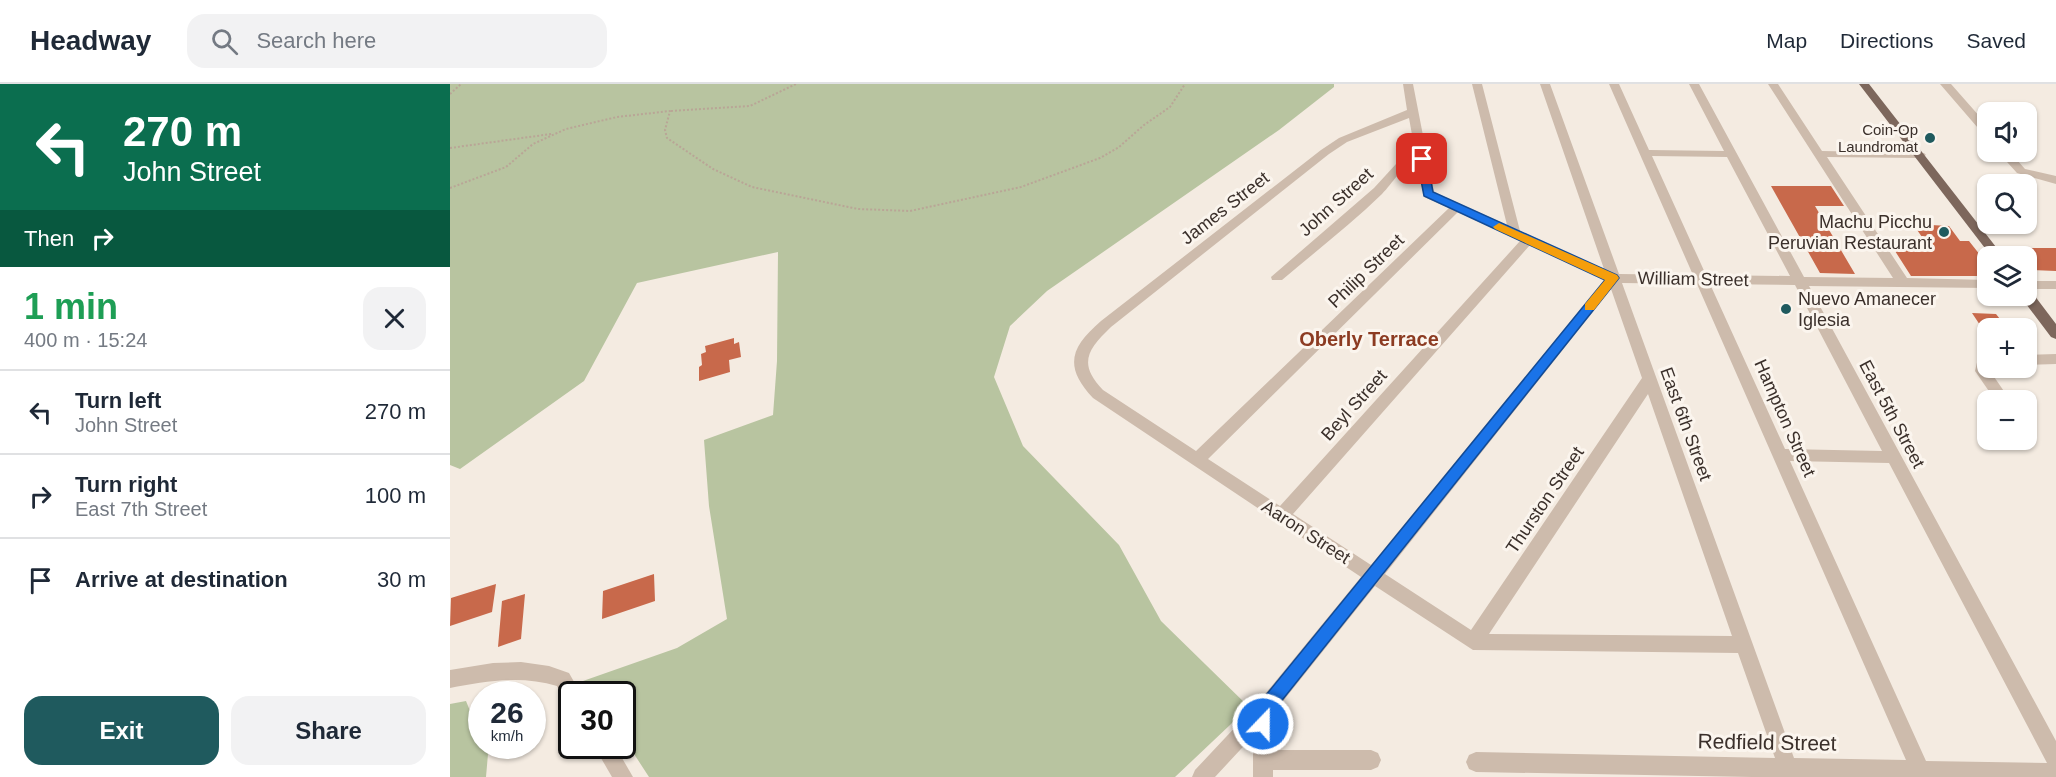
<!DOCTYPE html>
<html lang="en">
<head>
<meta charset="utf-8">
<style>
	:root { --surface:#fff; --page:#f2f2f3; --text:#1f2937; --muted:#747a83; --line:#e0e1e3; --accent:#1f5a5e }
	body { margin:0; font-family:Helvetica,sans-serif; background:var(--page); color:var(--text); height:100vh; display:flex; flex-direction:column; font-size:22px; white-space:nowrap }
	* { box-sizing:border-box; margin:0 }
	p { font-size:20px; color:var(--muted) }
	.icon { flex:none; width:33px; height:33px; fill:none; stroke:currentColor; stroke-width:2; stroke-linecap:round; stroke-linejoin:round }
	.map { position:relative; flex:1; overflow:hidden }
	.side { display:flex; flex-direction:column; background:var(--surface); width:450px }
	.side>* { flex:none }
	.banner { background:#0b6e4f; color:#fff; overflow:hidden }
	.controls { position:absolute; left:1527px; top:18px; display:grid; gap:12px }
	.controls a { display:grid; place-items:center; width:60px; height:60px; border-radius:12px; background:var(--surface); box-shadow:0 2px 4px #0004; font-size:30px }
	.speed { position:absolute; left:18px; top:597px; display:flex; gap:12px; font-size:30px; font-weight:700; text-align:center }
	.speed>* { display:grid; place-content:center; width:78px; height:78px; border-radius:50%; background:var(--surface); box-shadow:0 2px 4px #0004; line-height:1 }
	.speed small { font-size:15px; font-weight:400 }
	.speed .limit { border:3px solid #111; border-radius:9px; background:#fff; color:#111 }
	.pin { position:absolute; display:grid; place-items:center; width:51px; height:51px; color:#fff; margin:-26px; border-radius:12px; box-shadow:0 3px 9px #0006 }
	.me { position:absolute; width:66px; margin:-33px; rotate:22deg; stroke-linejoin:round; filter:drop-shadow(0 0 4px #0008) }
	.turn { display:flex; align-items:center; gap:21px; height:126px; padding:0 24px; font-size:27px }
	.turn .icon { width:78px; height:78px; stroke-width:2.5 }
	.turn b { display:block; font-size:42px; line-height:51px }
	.then { display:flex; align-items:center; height:57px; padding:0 24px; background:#0003; gap:12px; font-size:22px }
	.round { display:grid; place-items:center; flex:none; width:63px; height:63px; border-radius:18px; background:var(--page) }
	.headline { display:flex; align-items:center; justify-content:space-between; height:102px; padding:0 24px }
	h1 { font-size:36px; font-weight:800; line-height:45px; color:#1e9e55 }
	.cta { display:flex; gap:12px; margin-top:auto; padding:12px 24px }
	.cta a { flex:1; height:69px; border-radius:18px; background:var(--accent); color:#fff; font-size:24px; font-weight:800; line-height:69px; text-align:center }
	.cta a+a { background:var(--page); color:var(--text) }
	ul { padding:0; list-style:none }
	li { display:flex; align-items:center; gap:18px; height:84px; padding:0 24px; border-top:2px solid var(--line) }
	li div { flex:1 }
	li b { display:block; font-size:22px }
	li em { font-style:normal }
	header { display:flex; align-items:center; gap:36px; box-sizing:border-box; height:84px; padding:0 30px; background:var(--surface); border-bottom:2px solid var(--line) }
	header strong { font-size:28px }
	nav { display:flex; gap:33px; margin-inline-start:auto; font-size:21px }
	.search { width:420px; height:54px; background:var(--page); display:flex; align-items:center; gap:15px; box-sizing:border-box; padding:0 21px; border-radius:18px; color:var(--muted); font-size:22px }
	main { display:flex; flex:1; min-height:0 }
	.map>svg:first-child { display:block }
	.green { fill:#b8c4a0 }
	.building { fill:#c8694b }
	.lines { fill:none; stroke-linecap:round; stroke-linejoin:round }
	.path { stroke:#b9a596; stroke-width:2; stroke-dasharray:2 2; stroke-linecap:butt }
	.minor { fill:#cdbbac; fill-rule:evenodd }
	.major { fill:#7d675c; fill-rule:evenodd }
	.route { fill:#1a73e8; stroke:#114b97; stroke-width:1.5 }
	.slow { fill:#f59e0b }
	.poi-dot { fill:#1f5a5e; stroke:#fbf5ee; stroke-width:2 }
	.labels { text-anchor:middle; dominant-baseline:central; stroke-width:6; stroke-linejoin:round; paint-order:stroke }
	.far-poi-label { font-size:15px; fill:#3b302b; stroke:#fbf5ee; text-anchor:end }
	.street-label { font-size:18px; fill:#3b302b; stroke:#fbf5ee }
	.poi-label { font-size:18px; fill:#3b302b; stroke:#fbf5ee; text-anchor:end }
	.neighbourhood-label { font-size:20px; font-weight:bold; fill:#8c3b22; stroke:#fbf5ee }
	.near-street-label { font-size:21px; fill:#3b302b; stroke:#fbf5ee }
</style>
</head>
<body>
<header>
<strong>Headway</strong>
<div class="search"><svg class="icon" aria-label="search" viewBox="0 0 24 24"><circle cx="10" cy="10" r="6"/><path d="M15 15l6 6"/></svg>Search here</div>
<nav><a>Map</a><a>Directions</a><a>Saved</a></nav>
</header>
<main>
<section class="side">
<div class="banner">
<div class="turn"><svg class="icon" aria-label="left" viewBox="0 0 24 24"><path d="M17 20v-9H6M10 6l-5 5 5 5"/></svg><div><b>270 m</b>John Street</div></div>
<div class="then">Then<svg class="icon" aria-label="right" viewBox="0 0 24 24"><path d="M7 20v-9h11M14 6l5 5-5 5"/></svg></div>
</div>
<div class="headline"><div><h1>1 min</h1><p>400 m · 15:24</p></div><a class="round"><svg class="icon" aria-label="close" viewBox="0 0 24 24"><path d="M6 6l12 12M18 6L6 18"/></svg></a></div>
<ul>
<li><svg class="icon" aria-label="left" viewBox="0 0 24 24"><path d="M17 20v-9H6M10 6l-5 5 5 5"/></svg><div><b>Turn left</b><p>John Street</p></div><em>270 m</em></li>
<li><svg class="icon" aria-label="right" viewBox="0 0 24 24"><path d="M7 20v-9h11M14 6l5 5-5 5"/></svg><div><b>Turn right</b><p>East 7th Street</p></div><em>100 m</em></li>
<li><svg class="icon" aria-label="arrive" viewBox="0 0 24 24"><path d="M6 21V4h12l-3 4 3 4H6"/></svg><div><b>Arrive at destination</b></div><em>30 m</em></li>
</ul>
<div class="cta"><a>Exit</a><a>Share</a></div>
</section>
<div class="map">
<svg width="1606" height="693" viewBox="0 0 1606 693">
	<rect width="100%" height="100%" fill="#f4ebe1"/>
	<path class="green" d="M0,0H884V3L829,46L597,207L560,242L544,293L573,362L669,461L711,537L799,623L725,693H199L173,653L172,610H142L133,597L227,564L277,535L259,422L254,356L323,331L327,277L328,168L187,199L134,297L10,385L0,381Z
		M16,617L31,654L32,662H34L38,670L36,693H0V620Z"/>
	<path class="building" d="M1321,102H1381L1394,122H1365L1405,190L1370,189Z
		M1463,140L1499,142L1510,157H1519L1538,181V192H1461L1438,156H1474Z
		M1576,164H1606V187L1582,186L1576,180Z
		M1522,229L1546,230L1557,244H1532Z
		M284,254V260L289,258L291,273L279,276L280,288L249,297V283L252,281L251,270L256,268L255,262Z
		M204,490L205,517L152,535L153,507Z
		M46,500L42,528L0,542L1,514Z
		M75,510L71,555L48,563L52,517Z"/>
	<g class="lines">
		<path class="path" d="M0,10L11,0
			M221,27L300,22L346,0
			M0,64L101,50
			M0,104L56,83L83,60L116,45L167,33L220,27L215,46L217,54L263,85L302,103L408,125L460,127L571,103L650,74L669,63L694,41L720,23L735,0"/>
		<path class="minor" d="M953,0H963L984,108L1057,141L1022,0H1032L1070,147L1154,185L1090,0H1100L1169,190L1243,191L1159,0H1169L1199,66L1274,67L1239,0H1249L1354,193L1443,194L1318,0H1328L1372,67L1474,69L1476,71L1470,74L1377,73L1457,194L1538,196V204L1359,202L1606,657V693H1302L1026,688L1019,685L1016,678L1019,671L1026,668L1325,674L1288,569L1023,566L925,502L822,631L823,666H921L928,669L931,676L928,683L921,686H823V693H803V652L765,693H742L745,686L806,621L911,493L643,314C613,282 621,263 651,237L871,66L889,54L957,26ZM959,34L966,73L946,80L924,104L821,193L822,196H832C865,168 901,140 932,110C943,99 951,82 967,79L974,113L999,124L746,367L653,306C628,280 637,266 661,243L879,70L897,58ZM1202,72L1277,73L1340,192L1256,191ZM1008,128L1070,157L830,422L758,375ZM1080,161L1155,195L921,481L843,430ZM1172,199L1247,200L1456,676L1344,674ZM1260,200L1345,201L1432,367L1335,365ZM1161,205L1192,294L1021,546L935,490ZM1198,310L1282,552L1039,550ZM1340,377L1439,379L1597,679L1476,677Z
			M1490,0H1501L1538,42V52L1534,51Z
			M1548,68H1560L1575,85L1606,92V100L1567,89Z
			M1576,197H1606V205H1576Z
			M1606,270V280L1576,281V271Z
			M1538,272V284L1560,316H1545L1525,287L1528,274Z
			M71,578L99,582L119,589L131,610H122V620L115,617L107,602C72,591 35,597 0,604V586L43,579Z
			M144,662H165L183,693H162Z"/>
		<path class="major" d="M1409,0H1419L1553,172H1541Z
			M1576,206L1581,207L1606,240V255L1601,253L1570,212H1576Z"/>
	</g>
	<path class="route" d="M972,72L977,75L983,108L1167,191L1169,194L821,630L819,647L813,649L807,647L804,628L807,622L1155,196L974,112L967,75Z"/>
	<path class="slow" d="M1049,139L1167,191L1169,194L1144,226H1135V220L1155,196L1045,145L1043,143Z"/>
	<g class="poi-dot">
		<circle cx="1480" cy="54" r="6"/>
		<circle cx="1494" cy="148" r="6"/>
		<circle cx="1336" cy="225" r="6"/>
	</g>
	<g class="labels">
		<g class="far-poi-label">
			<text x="1468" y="45">Coin-Op<tspan x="1468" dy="17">Laundromat</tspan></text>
		</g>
		<g class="street-label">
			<text transform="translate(886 118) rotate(-42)">John Street</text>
			<text transform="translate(775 124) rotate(-38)">James Street</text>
			<text transform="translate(916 187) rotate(-44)">Philip Street</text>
			<text transform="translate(1243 195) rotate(1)">William Street</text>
			<text transform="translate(904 321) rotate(-48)">Beyl Street</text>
			<text transform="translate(1442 330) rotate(62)">East 5th Street</text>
			<text transform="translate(1335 334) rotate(66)">Hampton Street</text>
			<text transform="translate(1236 340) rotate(70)">East 6th Street</text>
			<text transform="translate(1095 416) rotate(-56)">Thurston Street</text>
			<text transform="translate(856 448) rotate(33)">Aaron Street</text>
		</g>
		<g class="poi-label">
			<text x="1482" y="138">Machu Picchu<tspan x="1482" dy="21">Peruvian Restaurant</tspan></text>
			<text x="1348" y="215" text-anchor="start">Nuevo Amanecer<tspan x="1348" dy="21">Iglesia</tspan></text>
		</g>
		<g class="neighbourhood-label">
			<text x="919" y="255">Oberly Terrace</text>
		</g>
		<g class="near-street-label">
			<text transform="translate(1317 658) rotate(1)">Redfield Street</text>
		</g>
	</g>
</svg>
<div class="controls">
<a><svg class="icon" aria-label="sound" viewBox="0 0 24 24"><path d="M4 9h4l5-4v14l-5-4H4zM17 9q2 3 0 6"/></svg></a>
<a><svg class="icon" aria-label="search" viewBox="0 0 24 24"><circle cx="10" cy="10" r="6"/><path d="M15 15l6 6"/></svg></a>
<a><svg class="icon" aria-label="layers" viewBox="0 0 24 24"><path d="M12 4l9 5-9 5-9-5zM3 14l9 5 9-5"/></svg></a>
<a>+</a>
<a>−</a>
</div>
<div class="speed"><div>26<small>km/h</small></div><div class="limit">30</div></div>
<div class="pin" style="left:972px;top:75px;background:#d93025"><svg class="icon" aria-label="arrive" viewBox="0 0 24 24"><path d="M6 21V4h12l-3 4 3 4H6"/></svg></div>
<svg class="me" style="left:813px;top:640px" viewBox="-20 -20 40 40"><circle r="17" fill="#1a73e8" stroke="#fff" stroke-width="3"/><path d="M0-11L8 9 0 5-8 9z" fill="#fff"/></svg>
</div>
</main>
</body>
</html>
